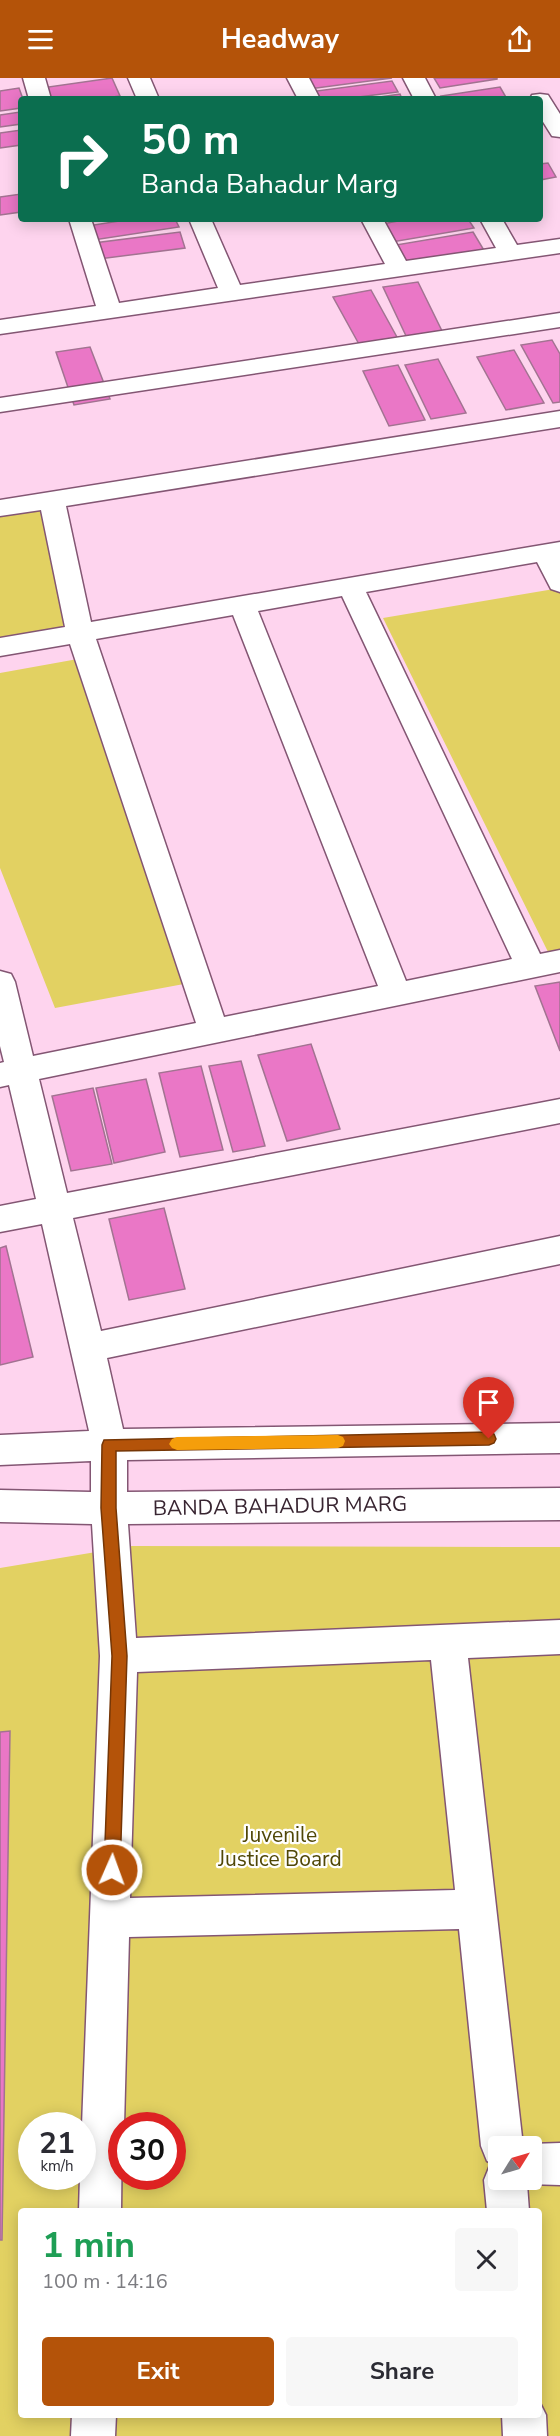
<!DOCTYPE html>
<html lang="en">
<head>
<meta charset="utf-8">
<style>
	:root { --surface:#fff; --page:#f7f7f7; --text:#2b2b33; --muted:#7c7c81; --accent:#b45309 }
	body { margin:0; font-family:"Nunito Sans",sans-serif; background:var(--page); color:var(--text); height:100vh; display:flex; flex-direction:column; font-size:22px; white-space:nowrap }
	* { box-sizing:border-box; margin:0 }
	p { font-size:20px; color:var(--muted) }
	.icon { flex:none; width:33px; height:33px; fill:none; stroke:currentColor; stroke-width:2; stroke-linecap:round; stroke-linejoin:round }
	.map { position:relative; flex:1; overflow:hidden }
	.sheet { position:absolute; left:18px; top:2130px; width:524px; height:210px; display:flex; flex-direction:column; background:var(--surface); border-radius:6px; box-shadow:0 3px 15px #0003 }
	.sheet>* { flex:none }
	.guide { position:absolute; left:18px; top:18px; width:525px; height:126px; border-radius:6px; box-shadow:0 3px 15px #0003; background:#0b6e4f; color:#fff; overflow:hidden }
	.needle { width:39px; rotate:53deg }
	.buttons { position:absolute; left:488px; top:2058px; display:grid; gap:12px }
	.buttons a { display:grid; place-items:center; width:54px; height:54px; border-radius:6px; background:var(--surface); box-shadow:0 3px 15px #0003; font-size:30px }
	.speed { position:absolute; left:18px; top:2034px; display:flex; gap:12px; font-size:30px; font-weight:700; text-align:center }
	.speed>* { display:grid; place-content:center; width:78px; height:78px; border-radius:50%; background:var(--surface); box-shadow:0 3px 15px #0003; line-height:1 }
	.speed small { font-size:15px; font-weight:400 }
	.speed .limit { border:9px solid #d22; background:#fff; color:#111 }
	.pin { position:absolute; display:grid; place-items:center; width:51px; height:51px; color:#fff; margin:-62px -26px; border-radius:50% 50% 50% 0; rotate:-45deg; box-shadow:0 0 6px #0007 }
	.pin .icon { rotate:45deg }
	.me { position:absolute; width:66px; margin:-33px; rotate:2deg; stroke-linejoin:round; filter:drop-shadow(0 0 4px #0008) }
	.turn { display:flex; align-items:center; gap:21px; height:126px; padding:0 24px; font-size:27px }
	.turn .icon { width:78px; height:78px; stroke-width:2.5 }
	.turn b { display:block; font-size:42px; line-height:51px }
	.round { display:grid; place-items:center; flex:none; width:63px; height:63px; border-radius:6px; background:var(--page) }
	.head { display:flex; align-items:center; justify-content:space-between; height:102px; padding:0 24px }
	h1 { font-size:36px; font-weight:700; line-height:45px; color:#1e9e55 }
	.primary-button { display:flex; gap:12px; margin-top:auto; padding:12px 24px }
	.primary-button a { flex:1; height:69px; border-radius:6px; background:var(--accent); color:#fff; font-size:24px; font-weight:700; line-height:69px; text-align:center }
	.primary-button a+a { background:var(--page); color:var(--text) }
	header { display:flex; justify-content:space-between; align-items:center; height:78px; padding:0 24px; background:var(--accent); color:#fff; font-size:27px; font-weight:700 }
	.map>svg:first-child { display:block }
	.green { fill:#e2d162; fill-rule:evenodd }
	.building { fill:#ea77c6; stroke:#a27391; stroke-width:1.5 }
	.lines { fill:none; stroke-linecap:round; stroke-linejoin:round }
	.minor-casing { stroke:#835673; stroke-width:3 }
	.minor { fill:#fff; fill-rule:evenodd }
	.route { fill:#b45309; stroke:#753606; stroke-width:1.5 }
	.slow { fill:#f59e0b }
	.labels { text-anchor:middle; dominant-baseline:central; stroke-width:4.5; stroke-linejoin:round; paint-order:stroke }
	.street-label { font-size:21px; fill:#382531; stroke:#fff }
	.park-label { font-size:21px; fill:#504706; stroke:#fff }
</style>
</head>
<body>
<header><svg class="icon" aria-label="menu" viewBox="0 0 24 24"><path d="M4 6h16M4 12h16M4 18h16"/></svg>Headway<svg class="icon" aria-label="share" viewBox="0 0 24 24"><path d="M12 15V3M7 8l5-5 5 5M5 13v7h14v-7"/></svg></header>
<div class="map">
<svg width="560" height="2358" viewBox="0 0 560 2358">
	<rect width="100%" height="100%" fill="#fed4ee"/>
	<path class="green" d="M40,431L69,557L0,569V437Z
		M560,510V883L553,884L383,540Z
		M100,577L200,903L55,930L0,790V595Z
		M132,1468L560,1469V2358H0V1490ZM32,2048H82V2098H32ZM122,2048H172V2098H122ZM498,2068H531V2102H498ZM21,2133H538V2337H21Z"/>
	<path class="building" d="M112,0L120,18L98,21H38L34,11Z
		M303,0H392L309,11Z
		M434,0H497V1L440,10Z
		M392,3L398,14L343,21H312L309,14Z
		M500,9L507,21H443L441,18Z
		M19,10L23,21H21V30L0,33V13Z
		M400,16L402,21H366Z
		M20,34L21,46L0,49V37Z
		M21,52V67L0,70V55Z
		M548,85L556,99L540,102V86Z
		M21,116V134L0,137V119Z
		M132,141H175L179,149L87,163L81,149Z
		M409,141H468L474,150L392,164L382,146Z
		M180,154L185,170L91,182L86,166Z
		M473,154L485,174L401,188L390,168Z
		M418,204L443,255L407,260L383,209Z
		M371,212L398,261L360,268L333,219Z
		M552,262L560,276V324L553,325L521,267Z
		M90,269L110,321L74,327L56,274Z
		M514,272L544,325L506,332L477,279Z
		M438,281L466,335L431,341L405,287Z
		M398,287L425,342L389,348L363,293Z
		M560,904V973L535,908Z
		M311,966L340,1051L287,1063L258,977Z
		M241,983L265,1068L233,1074L209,988Z
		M201,988L223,1072L180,1079L159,995Z
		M146,1001L165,1074L114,1085L96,1010Z
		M93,1010L112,1086L71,1093L52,1018Z
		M164,1130L185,1211L129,1222L109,1141Z
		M6,1168L33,1279L0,1287V1170Z
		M10,1653L2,2162H0V1654Z"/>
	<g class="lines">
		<defs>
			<path id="minor" d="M23,0H45L51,21H29Z
				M128,0H150L159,21H137Z
				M287,0H309L320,21H298Z
				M403,0H425L436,21H414Z
				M540,16L548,17L560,36V59L552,58L540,39V21H530L532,17Z
				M69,141H91L119,225L218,210L189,141H211L240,207L385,186L361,141H383L406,183L496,170L480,141H502L517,167L560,161V175L0,256V242L96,228Z
				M560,235V249L0,334V320Z
				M560,333V349L66,428L91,544L560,464V514L551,511L537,484L366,514L540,876L560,872V894L39,1001L67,1115L560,1021V1045L73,1140L101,1253L560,1158V1186L107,1280L123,1351L560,1345V1375L127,1382V1414L560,1410V1442L128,1446L136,1560L560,1542V1576L468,1580L523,2068H498V2102H531V2068H525L531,2066L560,2065V2107L527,2106L529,2133H487L484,2102L490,2087L494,2086L487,2083L481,2068L459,1851L129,1859L124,2048H122L121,2133H79L80,2098H82V2048L100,1578L92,1446L0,1444V1412L91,1414V1383L0,1387V1357L89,1353L42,1146L0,1154V1128L36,1121L9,1007L0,1009V985L4,984L0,968V893L11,896L15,904L33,978L196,945L70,566L0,578V560L65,549L41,432L0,438V422ZM342,518L512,881L406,903L258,533ZM233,537L378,908L224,939L96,561ZM431,1582L455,1812L130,1820L137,1594Z
				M538,2321L546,2337L547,2358H503L502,2337H538Z
				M72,2337H116L115,2358H71Z"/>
		</defs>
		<use href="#minor" class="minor-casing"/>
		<use href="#minor" class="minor"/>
	</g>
	<path class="route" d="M489,1354L494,1356L496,1361L494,1365L489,1367L116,1373V1430L127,1578L120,1792L118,1798L112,1800L106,1798L104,1792L112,1578L101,1430L102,1367L104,1362Z"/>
	<path class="slow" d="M338,1357L343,1359L345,1363L343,1368L338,1370L177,1372L172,1370L169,1366L172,1361L177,1359Z"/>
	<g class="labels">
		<g class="street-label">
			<text transform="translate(280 1428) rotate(-1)">BANDA BAHADUR MARG</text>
		</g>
		<g class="park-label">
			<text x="280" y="1757">Juvenile<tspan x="280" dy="24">Justice Board</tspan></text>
		</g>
	</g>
</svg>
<div class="buttons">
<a><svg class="needle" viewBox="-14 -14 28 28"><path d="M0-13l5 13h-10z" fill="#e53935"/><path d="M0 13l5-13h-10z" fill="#7c7c81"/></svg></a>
</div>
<div class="speed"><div>21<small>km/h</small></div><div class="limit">30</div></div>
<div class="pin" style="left:489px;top:1361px;background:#d93025"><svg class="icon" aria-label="arrive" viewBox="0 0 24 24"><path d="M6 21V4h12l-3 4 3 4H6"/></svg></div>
<svg class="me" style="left:112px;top:1792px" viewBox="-20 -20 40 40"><circle r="17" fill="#b45309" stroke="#fff" stroke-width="3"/><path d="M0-11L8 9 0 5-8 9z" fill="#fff"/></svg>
<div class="guide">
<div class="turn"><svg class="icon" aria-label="right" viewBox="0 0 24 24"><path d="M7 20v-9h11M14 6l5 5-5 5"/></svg><div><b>50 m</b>Banda Bahadur Marg</div></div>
</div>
<section class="sheet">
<div class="head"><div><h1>1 min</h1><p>100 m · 14:16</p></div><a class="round"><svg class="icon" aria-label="close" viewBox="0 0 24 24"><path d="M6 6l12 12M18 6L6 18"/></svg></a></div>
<div class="primary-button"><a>Exit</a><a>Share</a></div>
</section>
</div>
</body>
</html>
